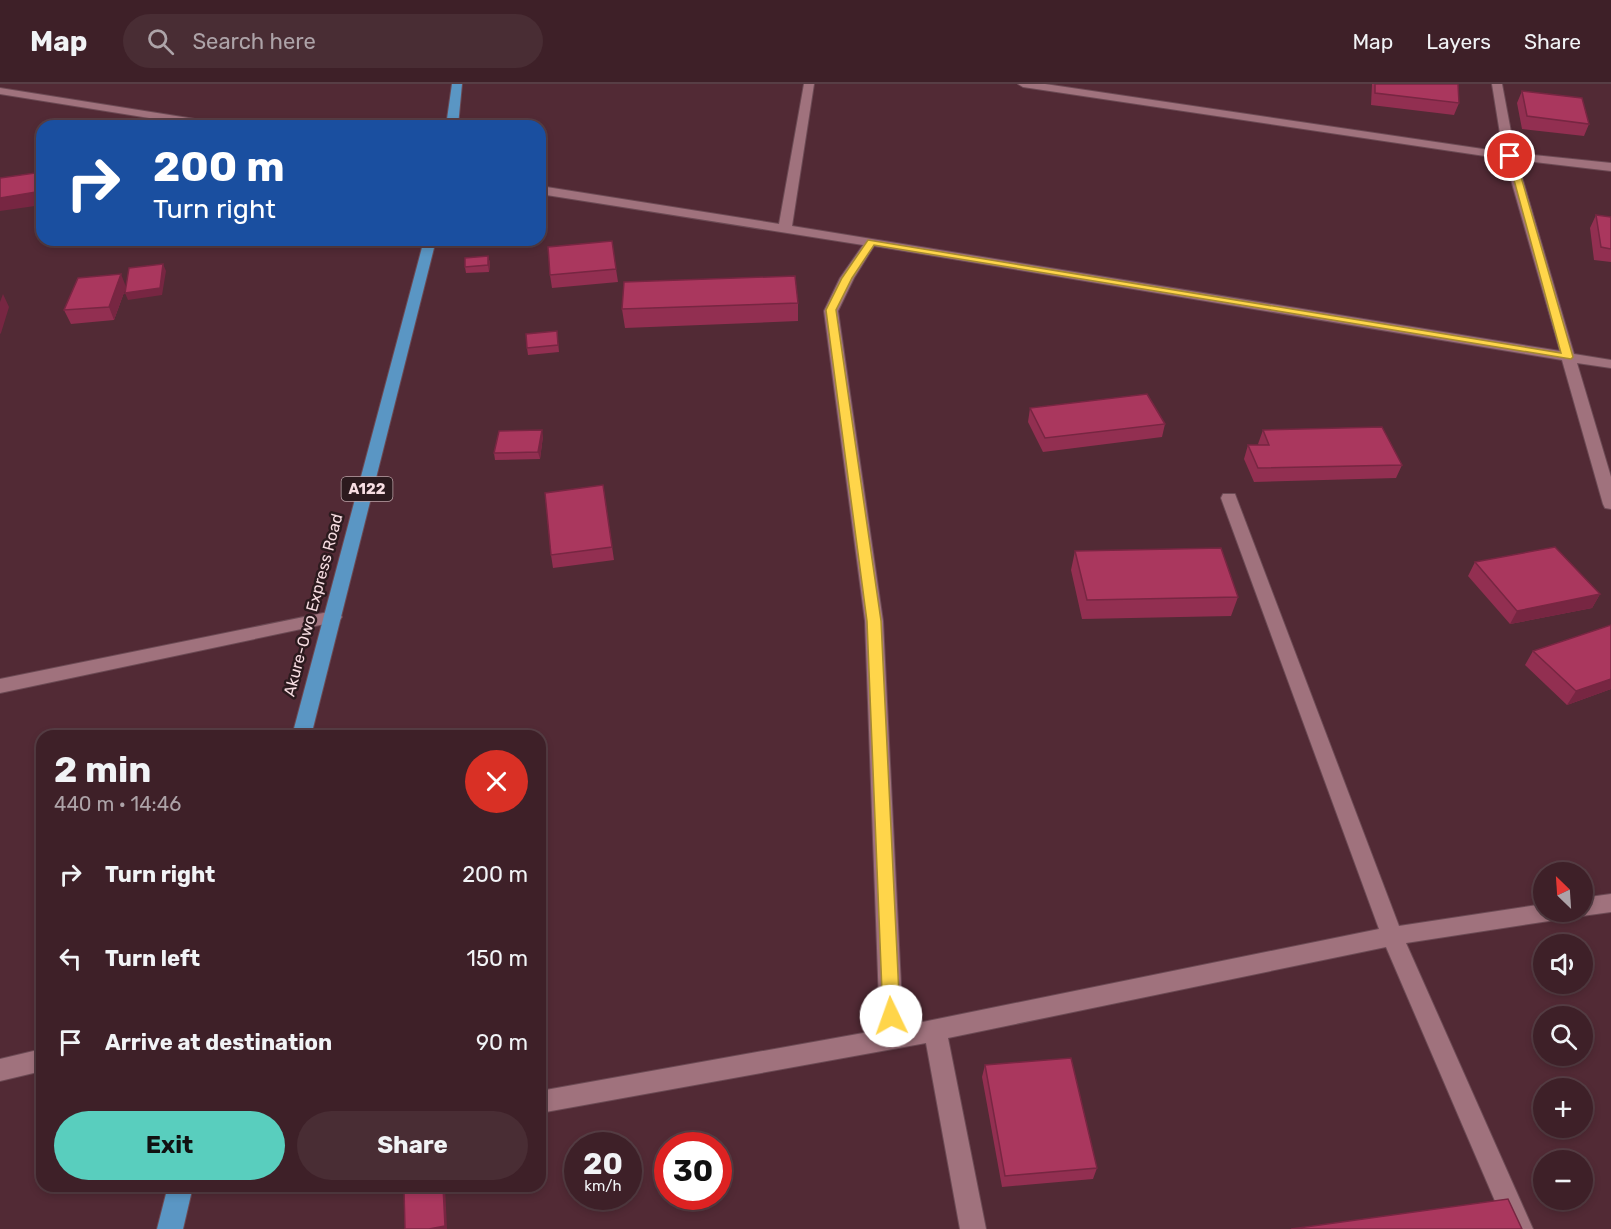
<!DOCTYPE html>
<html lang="en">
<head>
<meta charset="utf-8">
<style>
	:root { --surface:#3e2028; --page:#492d34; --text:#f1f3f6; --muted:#ada3a8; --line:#573e45; --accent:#59cebe }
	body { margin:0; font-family:Rubik,sans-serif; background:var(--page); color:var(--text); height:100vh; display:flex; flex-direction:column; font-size:22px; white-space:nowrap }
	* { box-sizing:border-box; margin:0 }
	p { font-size:20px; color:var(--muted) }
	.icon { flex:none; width:33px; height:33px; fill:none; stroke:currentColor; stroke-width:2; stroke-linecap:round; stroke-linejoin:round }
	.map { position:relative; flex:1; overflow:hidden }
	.sheet { position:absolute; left:36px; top:646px; width:510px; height:462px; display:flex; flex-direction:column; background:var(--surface); border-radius:18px; box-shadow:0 3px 9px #0003,0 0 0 2px var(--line) }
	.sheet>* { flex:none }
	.guide { position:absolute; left:36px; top:36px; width:510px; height:126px; border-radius:18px; box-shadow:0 3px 9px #0003,0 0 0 2px var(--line); background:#1a4fa0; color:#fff; overflow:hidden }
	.needle { width:39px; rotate:335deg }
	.fabs { position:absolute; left:1533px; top:778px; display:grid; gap:12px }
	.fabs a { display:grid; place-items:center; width:60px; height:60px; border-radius:50%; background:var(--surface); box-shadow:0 3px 9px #0003,0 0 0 2px var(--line); font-size:30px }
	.speed { position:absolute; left:564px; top:1048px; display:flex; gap:12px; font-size:30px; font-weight:700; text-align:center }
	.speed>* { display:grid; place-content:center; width:78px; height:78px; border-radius:50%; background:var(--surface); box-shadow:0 3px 9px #0003,0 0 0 2px var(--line); line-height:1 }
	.speed small { font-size:15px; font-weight:400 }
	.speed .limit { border:9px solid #d22; background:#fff; color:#111 }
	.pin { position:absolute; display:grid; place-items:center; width:51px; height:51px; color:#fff; margin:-26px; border:3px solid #fff; border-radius:50%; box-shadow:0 2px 6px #0007 }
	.me { position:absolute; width:66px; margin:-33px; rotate:357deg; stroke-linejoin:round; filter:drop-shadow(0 0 4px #0008) }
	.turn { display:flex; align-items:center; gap:21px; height:126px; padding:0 18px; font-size:27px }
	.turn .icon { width:78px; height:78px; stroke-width:2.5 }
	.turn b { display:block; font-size:42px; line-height:51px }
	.round { display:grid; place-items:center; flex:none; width:63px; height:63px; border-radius:32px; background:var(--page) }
	.headline { display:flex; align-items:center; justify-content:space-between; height:102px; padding:0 18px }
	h1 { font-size:36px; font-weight:700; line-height:45px }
	.primary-button { display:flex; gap:12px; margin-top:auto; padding:12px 18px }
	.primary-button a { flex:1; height:69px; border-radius:36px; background:var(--accent); color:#111; font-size:24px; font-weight:700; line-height:69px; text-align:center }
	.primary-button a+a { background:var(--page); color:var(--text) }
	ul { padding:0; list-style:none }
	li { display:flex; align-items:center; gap:18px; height:84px; padding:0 18px }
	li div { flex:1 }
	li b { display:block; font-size:22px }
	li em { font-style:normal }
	header { display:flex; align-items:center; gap:36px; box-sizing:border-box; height:84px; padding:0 30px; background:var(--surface); border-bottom:2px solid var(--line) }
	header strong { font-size:28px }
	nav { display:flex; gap:33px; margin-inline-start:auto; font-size:21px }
	.search { width:420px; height:54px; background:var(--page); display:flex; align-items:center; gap:15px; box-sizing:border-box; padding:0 21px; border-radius:33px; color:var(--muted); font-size:22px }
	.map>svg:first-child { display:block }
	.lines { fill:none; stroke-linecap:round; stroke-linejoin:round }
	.street-casing { stroke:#6c4a54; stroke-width:2 }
	.highway-casing { stroke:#6c4a54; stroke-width:2 }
	.street { fill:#a0727d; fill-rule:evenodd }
	.highway { fill:#5a96c4; fill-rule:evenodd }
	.wall { fill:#922f51 }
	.shaded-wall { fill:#772642 }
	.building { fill:#aa375e; stroke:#772642; stroke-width:1.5 }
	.route { fill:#ffd54a; stroke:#a68a30; stroke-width:1.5 }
	.labels { text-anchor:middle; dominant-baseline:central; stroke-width:5; stroke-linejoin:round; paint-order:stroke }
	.shield { fill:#2c1a1e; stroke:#baa2a7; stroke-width:1.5 }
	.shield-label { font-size:15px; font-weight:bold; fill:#f7dde2 }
	.street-label { font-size:16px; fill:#f7dde2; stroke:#2c1a1e }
</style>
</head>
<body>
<header>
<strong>Map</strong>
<div class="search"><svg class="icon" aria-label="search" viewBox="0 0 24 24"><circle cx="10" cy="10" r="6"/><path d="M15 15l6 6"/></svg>Search here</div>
<nav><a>Map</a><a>Layers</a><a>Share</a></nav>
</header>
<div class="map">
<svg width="1611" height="1145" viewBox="0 0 1611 1145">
	<rect width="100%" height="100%" fill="#522a35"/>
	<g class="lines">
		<defs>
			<path id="street" d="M804,0H814L792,142L1560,267L1505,75L1023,3L1018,0H1045L1503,68L1492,0H1502L1515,69L1611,79V87L1517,76L1574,270L1611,276V284L1577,279L1611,393V425L1605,424L1603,420L1562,276L874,162L854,194L838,227L883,537L903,942L1379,845L1221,414L1223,410H1235L1399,842L1544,820V828H1560L1557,834L1549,837L1406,859L1533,1145H1507L1386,863L948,954L986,1145H960L926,959L540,1029V1007L880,946L865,537L824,227L840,194L863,161L540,110V102L779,140Z
				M0,4L220,39L226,42H199L0,10Z
				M333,527L339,529L342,533L339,537L0,609V595Z
				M1611,810V828L1582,832L1575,829L1582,828V814Z
				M42,965V987L0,997V975Z"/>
			<path id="highway" d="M452,0H462L458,42H446Z
				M424,156H436L311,652H292Z
				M168,1102H193L183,1145H157Z"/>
		</defs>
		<use href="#street" class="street-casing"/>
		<use href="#highway" class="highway-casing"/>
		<use href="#street" class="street"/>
		<use href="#highway" class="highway"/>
	</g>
	<path class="wall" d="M1372,0H1458L1459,19L1454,31L1371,21Z
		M1522,7L1589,40L1584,52L1522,45L1517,19Z
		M1596,131L1611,133V178L1594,176L1590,144Z
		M488,172L490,179L489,188L466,189L465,183Z
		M616,185L618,198L552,204L550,191Z
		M126,203L114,236L71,240L64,226Z
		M798,219V237L625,244L622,225Z
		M557,247L559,268L528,271L527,264Z
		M1030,324L1165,340L1162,353L1043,368L1028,338Z
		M1263,346L1402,381L1396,394L1254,398L1244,375L1248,361H1259L1258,360Z
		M543,352L540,375L495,376L494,369Z
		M603,401L614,476L553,484L551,471Z
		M1075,467L1238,513L1231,532L1082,535L1071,486Z
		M1475,478L1600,510L1592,524L1510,540L1468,492Z
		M1533,567L1611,605L1567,621L1525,581Z
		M985,981L1097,1084L1093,1095L1002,1103L982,993Z"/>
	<path class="shaded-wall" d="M42,107V121L0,127V114Z
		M488,172L490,179L489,188L488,181Z
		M163,180L166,187L162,211L128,216L125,209Z
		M121,190L126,203L114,236L109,223Z
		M3,210L9,223L1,249L0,250V218Z
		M542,346L543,352L540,375L538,368Z
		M1600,510L1592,524L1510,540L1517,527Z
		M1611,595V605L1567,621L1576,607Z
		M443,1102H445L447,1145H429Z"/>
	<path class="building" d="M1375,0H1458L1459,19L1375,9Z
		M1522,7L1582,14L1589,40L1527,32Z
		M42,88V107L0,114V94Z
		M1596,131L1611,133V165L1601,163Z
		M612,157L616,185L550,191L548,163Z
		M488,172V181L465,183V174Z
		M163,180L160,204L125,209L129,184Z
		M121,190L109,223L64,226L78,194Z
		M795,192L798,219L622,225L624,198Z
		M557,247L558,261L527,264L526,250Z
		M1147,310L1165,340L1045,354L1030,324Z
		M1382,343L1402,381L1258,384L1248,361H1269L1263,346Z
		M542,346L538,368L494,369L499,347Z
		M603,401L612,463L551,471L545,409Z
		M1555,463L1600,510L1517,527L1475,478Z
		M1221,464L1238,513L1087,516L1075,467Z
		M1611,541V595L1576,607L1533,567Z
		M1071,974L1097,1084L1005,1092L985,981Z
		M416,1102H443L445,1142L429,1145H405L404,1105Z
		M1508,1115L1522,1145H1291Z"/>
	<path class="route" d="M1507,70L1515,72L1573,273L1571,275L874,161L852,194L836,226L881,537L900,932L897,937L891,939L885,937L883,932L867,537L826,226L842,194L868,156L1561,269Z"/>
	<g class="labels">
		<rect class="shield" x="341.5" y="393" width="51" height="24" rx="4.5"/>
		<g class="shield-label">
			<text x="367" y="405">A122</text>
		</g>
		<g class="street-label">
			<text transform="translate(313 521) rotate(-75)">Akure-Owo Express Road</text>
		</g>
	</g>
</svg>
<div class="fabs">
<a><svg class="needle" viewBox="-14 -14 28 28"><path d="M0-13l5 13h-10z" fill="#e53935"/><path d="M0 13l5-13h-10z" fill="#ada3a8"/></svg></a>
<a><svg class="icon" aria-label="sound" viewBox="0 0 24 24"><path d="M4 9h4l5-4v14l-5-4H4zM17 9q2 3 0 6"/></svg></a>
<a><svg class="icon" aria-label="search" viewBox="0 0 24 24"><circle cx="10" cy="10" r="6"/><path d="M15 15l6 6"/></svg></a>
<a>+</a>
<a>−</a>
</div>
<div class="speed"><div>20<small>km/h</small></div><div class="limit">30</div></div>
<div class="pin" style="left:1510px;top:72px;background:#d93025"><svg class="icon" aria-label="arrive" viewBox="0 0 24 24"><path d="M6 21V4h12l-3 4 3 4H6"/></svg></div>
<svg class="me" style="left:891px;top:932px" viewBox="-20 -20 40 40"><circle r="19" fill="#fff"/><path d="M0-13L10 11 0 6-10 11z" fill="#ffd54a"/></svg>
<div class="guide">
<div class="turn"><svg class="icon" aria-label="right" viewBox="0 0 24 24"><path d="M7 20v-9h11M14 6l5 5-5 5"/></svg><div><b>200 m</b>Turn right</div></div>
</div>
<section class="sheet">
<div class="headline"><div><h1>2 min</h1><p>440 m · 14:46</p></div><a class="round" style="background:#d93025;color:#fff"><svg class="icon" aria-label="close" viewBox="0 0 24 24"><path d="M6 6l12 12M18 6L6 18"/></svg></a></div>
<ul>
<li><svg class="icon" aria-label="right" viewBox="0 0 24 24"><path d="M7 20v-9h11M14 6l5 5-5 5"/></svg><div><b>Turn right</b></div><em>200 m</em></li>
<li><svg class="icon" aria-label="left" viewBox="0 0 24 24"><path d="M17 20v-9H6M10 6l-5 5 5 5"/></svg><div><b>Turn left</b></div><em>150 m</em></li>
<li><svg class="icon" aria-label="arrive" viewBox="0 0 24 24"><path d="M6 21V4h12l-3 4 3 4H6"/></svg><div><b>Arrive at destination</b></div><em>90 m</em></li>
</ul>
<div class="primary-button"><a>Exit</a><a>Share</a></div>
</section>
</div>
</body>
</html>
